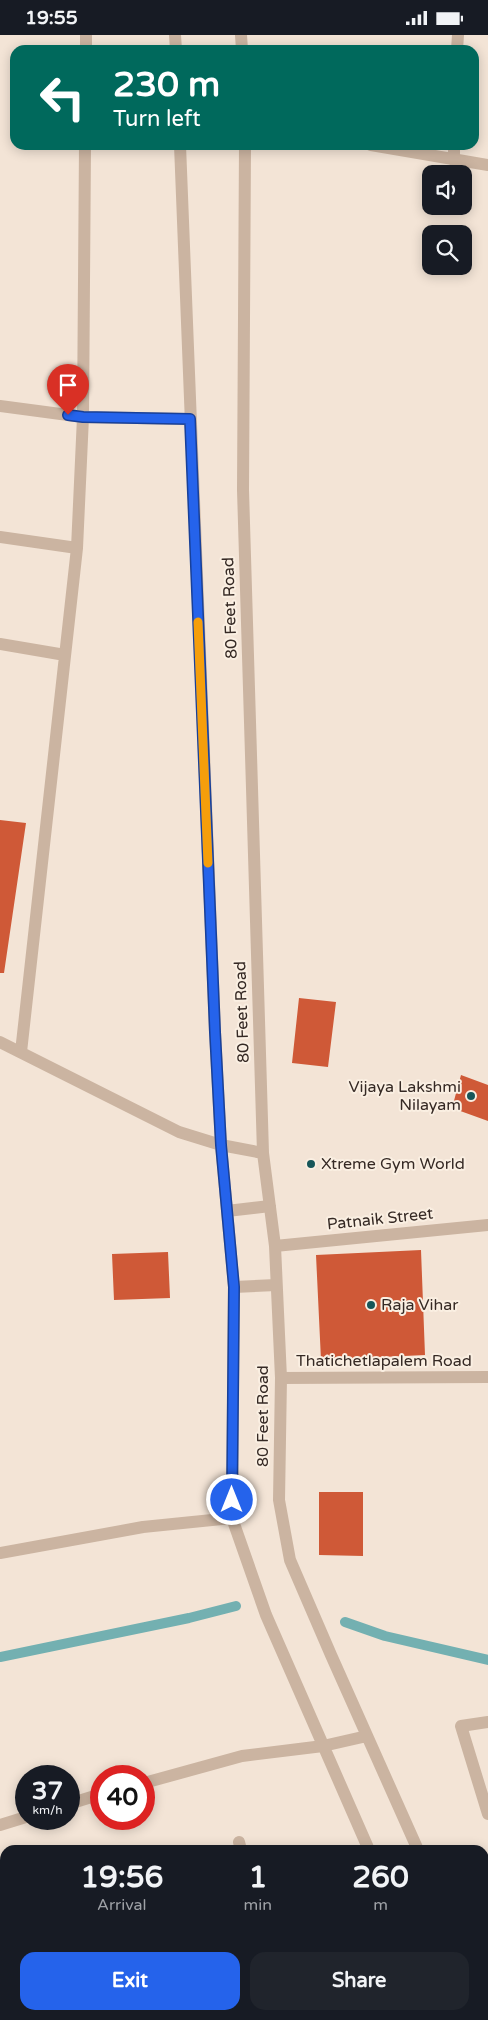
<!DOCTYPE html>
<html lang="en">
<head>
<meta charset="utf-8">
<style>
	:root { --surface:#171b24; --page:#20242c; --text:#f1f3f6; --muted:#9ea1a6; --accent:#2563eb }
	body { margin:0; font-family:"Varela Round",sans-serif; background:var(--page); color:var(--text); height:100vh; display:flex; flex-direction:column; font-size:19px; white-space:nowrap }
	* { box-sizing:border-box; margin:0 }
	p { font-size:16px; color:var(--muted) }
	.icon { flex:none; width:28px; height:28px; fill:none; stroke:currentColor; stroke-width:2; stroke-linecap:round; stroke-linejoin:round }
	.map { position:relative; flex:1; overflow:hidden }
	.sheet { position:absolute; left:0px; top:1810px; width:489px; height:175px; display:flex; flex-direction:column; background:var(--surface); border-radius:15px 15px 0 0; box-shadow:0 2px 12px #0003 }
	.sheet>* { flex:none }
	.top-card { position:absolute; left:10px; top:10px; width:469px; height:105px; border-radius:15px; box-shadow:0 2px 12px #0003; background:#00695c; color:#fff; overflow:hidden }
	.controls { position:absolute; left:422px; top:130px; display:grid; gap:10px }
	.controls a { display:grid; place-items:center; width:50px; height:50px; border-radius:10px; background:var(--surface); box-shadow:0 2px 12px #0003; font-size:25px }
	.speed { position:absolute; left:15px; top:1730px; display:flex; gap:10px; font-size:25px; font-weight:700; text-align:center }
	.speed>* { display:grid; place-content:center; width:65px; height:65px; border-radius:50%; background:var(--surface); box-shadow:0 2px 12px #0003; line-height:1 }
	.speed small { font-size:12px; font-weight:400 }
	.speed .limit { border:8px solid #d22; background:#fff; color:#111 }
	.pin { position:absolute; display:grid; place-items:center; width:42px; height:42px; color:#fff; margin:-51px -21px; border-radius:50% 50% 50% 0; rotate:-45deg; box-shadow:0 0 5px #0007 }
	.pin .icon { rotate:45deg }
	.me { position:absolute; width:55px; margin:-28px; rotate:0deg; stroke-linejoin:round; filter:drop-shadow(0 0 4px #0008) }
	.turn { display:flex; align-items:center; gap:18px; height:105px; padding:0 20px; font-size:22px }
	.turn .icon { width:65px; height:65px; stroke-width:2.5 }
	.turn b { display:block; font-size:35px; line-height:42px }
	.eta { display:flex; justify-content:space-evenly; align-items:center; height:85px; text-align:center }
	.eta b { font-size:30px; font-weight:700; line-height:35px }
	.button { display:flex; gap:10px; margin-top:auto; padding:10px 20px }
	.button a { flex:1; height:58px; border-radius:15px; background:var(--accent); color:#fff; font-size:20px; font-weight:700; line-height:58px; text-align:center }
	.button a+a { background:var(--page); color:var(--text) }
	.status { display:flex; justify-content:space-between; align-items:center; height:35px; padding:0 25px; background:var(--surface); direction:ltr }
	.status svg { height:14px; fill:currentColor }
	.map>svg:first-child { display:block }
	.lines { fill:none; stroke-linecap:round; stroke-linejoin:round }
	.stream { stroke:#73b0b1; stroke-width:10 }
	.building { fill:#cf5937 }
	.minor { stroke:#cbb4a1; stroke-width:12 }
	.route-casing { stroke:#184099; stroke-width:12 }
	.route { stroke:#2563eb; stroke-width:9 }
	.slow { stroke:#f59e0b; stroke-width:9 }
	.poi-dot { fill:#175659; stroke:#faefe2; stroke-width:2 }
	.labels { text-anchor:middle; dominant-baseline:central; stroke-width:4; stroke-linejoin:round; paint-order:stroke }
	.street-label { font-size:16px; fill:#352924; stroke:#faefe2 }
	.poi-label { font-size:16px; fill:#352924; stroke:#faefe2; text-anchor:start }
</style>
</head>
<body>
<div class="status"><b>19:55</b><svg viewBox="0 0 49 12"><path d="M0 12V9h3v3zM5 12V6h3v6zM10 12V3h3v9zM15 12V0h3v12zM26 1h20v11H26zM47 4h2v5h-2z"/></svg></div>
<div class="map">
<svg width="488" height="1985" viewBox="0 0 488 1985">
	<rect width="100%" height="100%" fill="#f3e4d6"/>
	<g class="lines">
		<path class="stream" d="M345,1587L385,1601L488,1625
			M0,1622L189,1583L236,1571"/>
	</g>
	<path class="building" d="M0,785L26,788L4,938H0Z
		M299,963L336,967L328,1032L292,1028Z
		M461,1040L488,1050V1086L452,1073Z
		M421,1215L425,1320L321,1325L316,1220Z
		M168,1217L170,1263L114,1265L112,1219Z
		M319,1457H363V1521L319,1520Z"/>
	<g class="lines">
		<path class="minor" d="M175,0L176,15
			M241,0L242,15
			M86,15V0
			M457,15L458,0
			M180,110L215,997L221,1110L234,1252L232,1483L266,1580L369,1815
			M245,110L243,455L263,1118L275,1211L281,1343L279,1465L290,1525L331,1620L418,1815
			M371,110L488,130
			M454,126V110
			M0,371L83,382L190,384
			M0,502L77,513
			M0,609L65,620
			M0,1007L179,1097L221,1110L263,1118
			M21,1017L77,513L83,382L85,110
			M227,1176L270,1171
			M275,1211L488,1190
			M234,1252L276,1250
			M281,1343L488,1342
			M0,1518L143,1492L232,1483
			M488,1687L461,1691L488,1779
			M144,1748L242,1721L323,1711L367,1701
			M69,1769L101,1759
			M0,1790L26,1782
			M239,1807L241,1815
			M484,1955L488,1966
			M121,1980L122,1985
			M290,1980L291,1985
			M443,1980L445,1985"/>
	</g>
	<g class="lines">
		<defs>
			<path id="route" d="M68,380L83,382L190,384L215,997L221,1110L234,1252L232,1465"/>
		</defs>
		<use href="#route" class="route-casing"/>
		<use href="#route" class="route"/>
		<path class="slow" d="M198,587L208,828"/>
	</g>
	<g class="poi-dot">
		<circle cx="471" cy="1061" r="5"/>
		<circle cx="311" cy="1129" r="5"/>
		<circle cx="371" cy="1270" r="5"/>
	</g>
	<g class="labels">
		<g class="street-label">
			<text transform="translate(230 573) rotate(-92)">80 Feet Road</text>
			<text transform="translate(242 977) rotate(-92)">80 Feet Road</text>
			<text transform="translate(380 1184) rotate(-6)">Patnaik Street</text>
			<text x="384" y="1326">Thatichetlapalem Road</text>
			<text transform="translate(263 1381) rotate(-90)">80 Feet Road</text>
		</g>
		<g class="poi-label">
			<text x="461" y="1052" text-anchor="end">Vijaya Lakshmi<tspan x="461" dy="18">Nilayam</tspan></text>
			<text x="321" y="1129">Xtreme Gym World</text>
			<text x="381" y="1270">Raja Vihar</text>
		</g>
	</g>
</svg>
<div class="controls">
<a><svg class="icon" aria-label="sound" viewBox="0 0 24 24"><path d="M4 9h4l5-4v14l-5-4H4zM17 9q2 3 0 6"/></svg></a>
<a><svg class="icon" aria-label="search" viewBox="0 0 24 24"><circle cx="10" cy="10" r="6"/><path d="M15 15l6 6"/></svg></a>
</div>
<div class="speed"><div>37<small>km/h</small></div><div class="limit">40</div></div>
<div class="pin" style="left:68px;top:380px;background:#d93025"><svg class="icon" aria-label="arrive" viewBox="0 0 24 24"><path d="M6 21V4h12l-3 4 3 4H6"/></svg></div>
<svg class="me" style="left:232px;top:1465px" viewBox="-20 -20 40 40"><circle r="17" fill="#2563eb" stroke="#fff" stroke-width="3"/><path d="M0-11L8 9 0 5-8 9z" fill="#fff"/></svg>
<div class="top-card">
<div class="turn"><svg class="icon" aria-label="left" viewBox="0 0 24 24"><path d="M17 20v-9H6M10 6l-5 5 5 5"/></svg><div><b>230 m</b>Turn left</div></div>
</div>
<section class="sheet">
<div class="eta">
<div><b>19:56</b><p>Arrival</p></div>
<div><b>1</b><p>min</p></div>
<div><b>260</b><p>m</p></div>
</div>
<div class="button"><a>Exit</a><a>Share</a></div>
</section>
</div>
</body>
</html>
